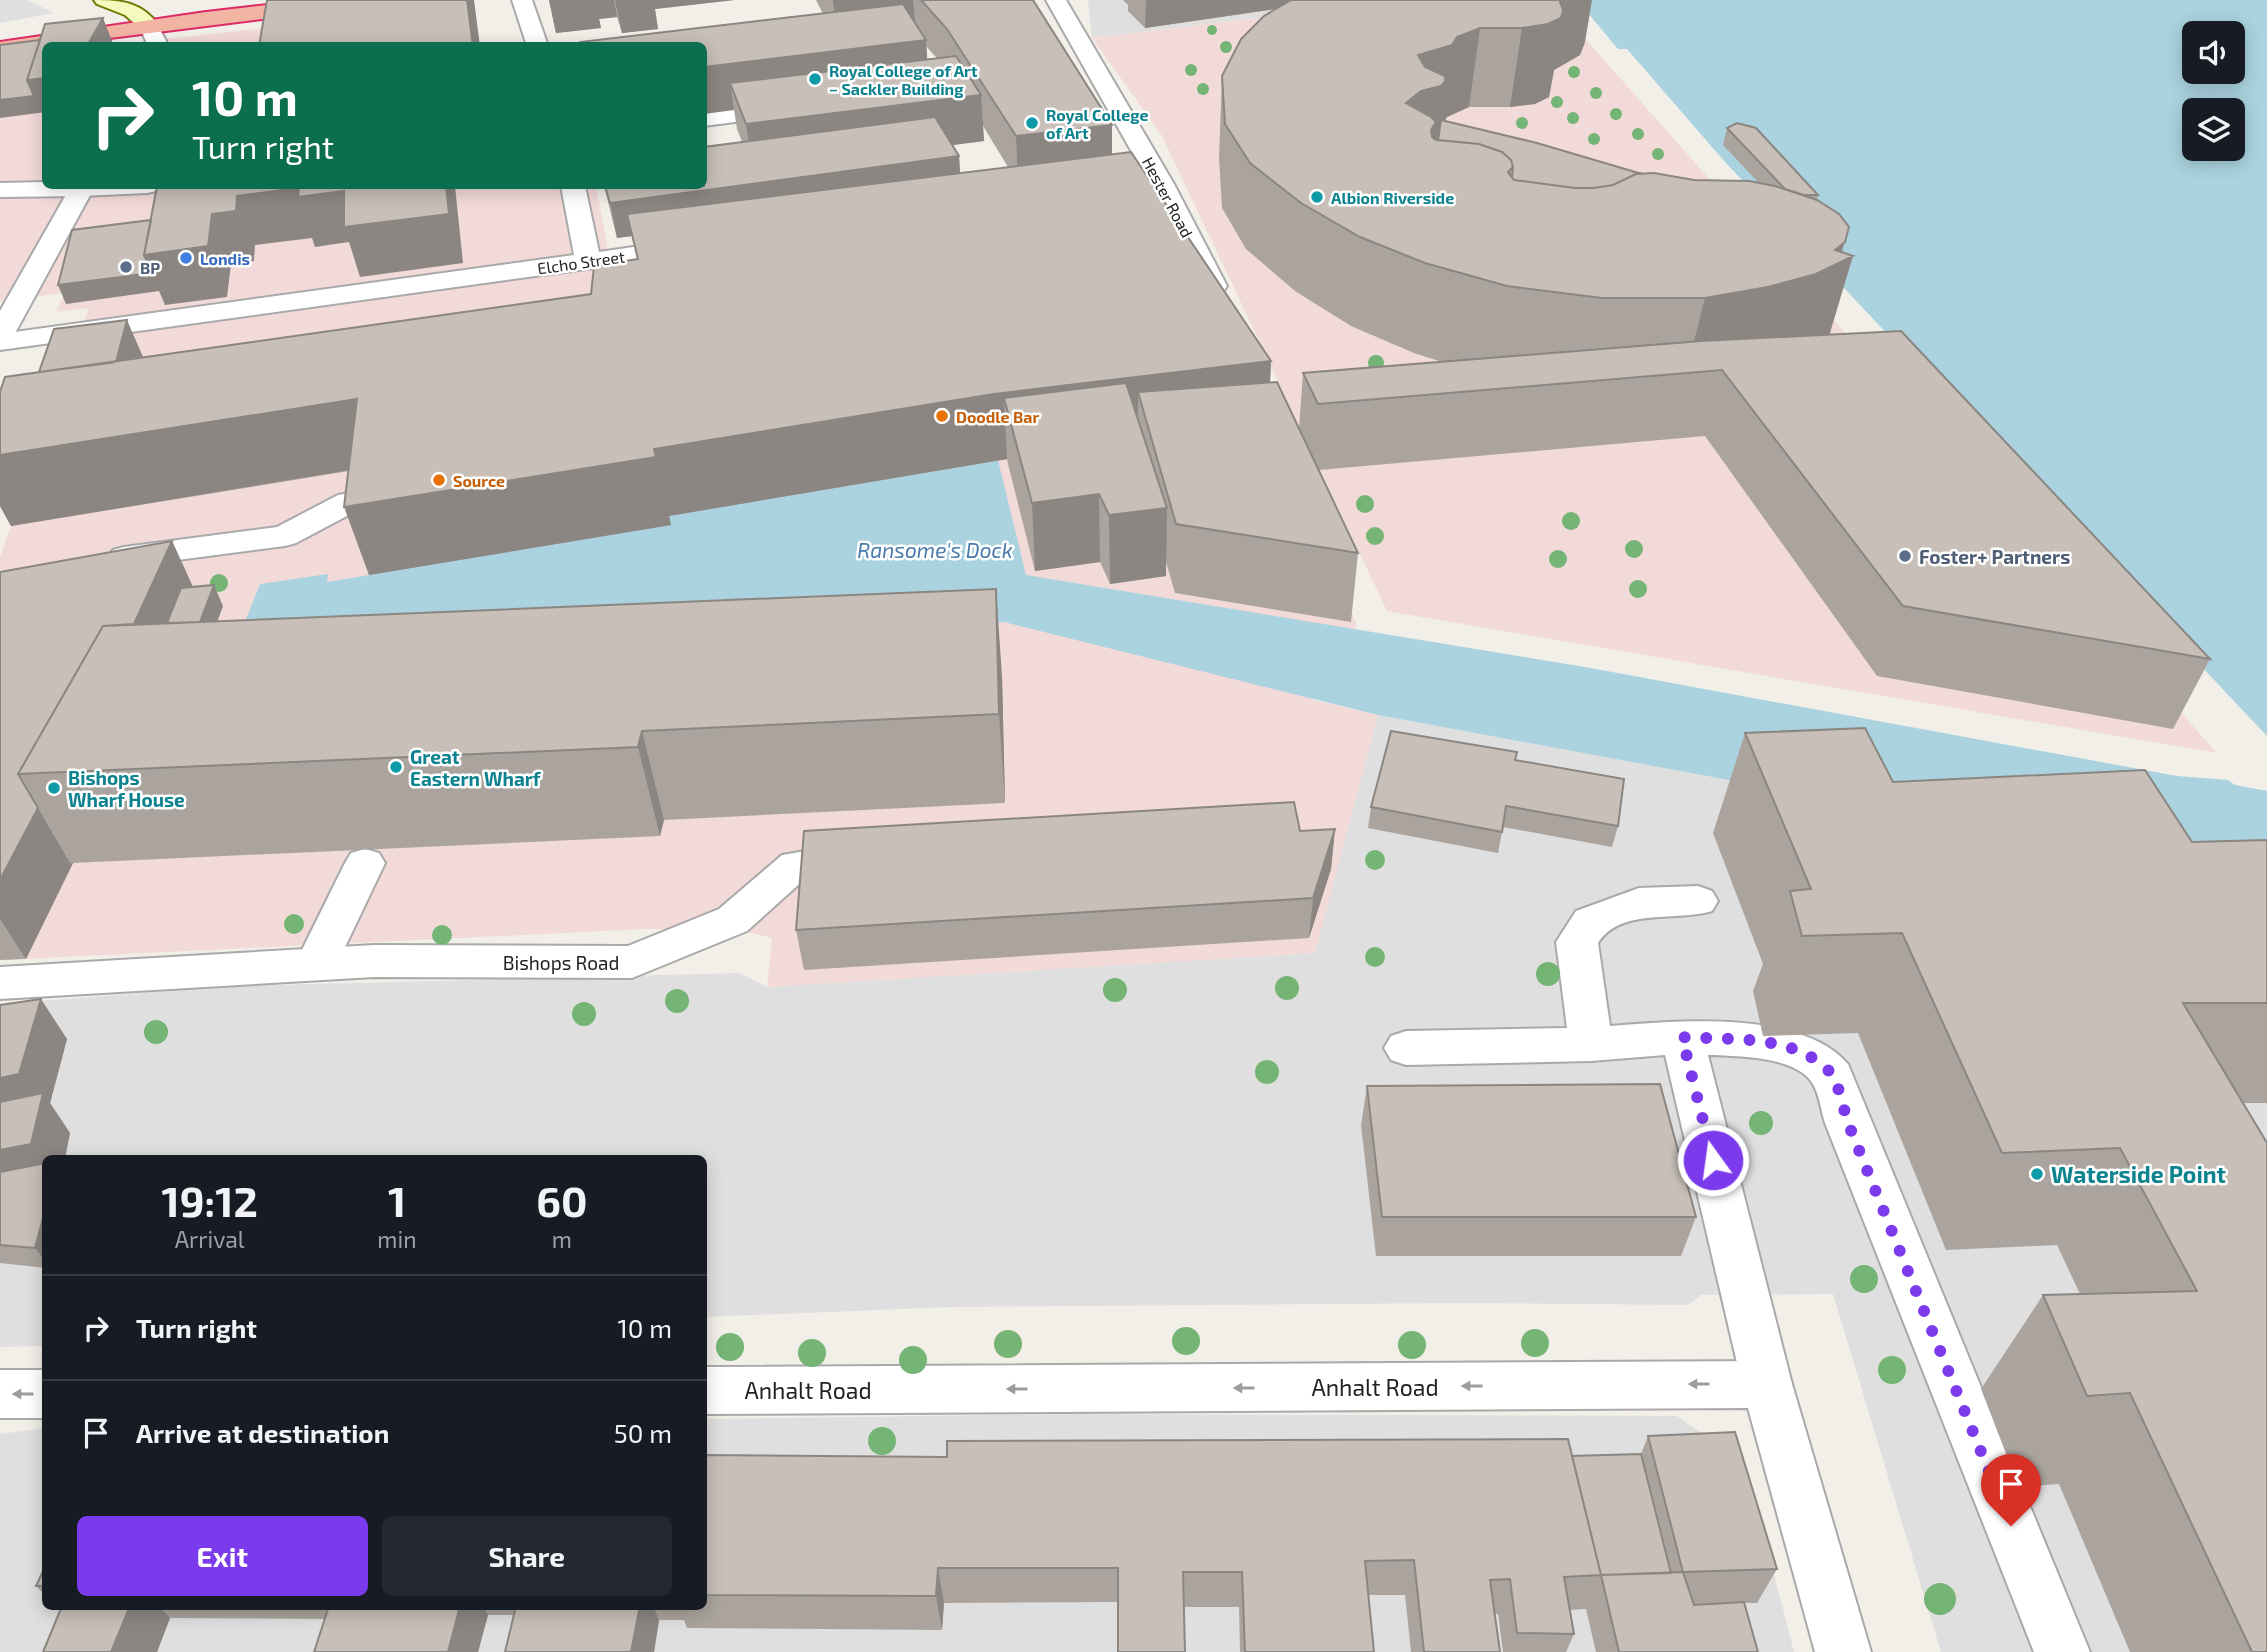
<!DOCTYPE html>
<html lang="en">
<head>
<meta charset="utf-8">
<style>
	:root { --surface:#171b24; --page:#242831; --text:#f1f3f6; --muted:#9ea1a6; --line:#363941; --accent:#7c3aed }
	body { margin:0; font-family:"Exo 2",sans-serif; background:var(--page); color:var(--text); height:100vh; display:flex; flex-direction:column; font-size:26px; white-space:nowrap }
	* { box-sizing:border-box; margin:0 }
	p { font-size:23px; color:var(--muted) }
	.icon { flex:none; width:38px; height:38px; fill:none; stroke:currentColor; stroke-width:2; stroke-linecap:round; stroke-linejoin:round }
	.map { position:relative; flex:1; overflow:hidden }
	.panel { position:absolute; left:42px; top:1155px; width:665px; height:455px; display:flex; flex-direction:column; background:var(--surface); border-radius:10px; box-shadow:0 4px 18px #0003 }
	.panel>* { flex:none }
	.top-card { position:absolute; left:42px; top:42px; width:665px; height:147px; border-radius:10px; box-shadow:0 4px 18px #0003; background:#0b6e4f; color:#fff; overflow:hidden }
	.tools { position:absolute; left:2182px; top:21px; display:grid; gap:14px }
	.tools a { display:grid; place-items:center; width:63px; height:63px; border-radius:10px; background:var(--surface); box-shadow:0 4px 18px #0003; font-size:35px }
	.pin { position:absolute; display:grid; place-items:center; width:60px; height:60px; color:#fff; margin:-72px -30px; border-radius:50% 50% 50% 0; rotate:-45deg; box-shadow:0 0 7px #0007 }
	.pin .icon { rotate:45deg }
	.me { position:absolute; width:77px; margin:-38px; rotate:346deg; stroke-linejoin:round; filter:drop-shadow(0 0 5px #0008) }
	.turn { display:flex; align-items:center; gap:24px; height:147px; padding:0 35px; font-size:32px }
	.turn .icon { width:91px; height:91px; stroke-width:2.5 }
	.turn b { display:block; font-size:49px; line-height:60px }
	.eta { display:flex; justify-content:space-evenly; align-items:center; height:119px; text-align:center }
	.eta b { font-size:42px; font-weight:700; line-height:49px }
	.action { display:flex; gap:14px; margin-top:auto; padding:14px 35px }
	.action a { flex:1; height:80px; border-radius:10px; background:var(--accent); color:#fff; font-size:28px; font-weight:700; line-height:80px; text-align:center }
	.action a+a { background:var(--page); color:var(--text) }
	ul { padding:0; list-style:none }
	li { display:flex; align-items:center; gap:21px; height:105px; padding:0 35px; border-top:2px solid var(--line) }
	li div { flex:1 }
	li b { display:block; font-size:26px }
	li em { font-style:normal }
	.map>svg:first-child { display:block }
	.residential { fill:#e0dfdf }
	.commercial { fill:#f2dad9 }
	.water { fill:#aad3df; fill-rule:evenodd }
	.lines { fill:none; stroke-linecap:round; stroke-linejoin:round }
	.service-casing { stroke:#a9a9a9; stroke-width:4 }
	.minor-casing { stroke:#a9a9a9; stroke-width:4 }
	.tertiary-casing { stroke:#a9a9a9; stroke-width:4 }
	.secondary-casing { stroke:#707d05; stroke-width:4 }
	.trunk-casing { stroke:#dc2a67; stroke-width:4 }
	.service { fill:#fff; fill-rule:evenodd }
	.minor { fill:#fff; fill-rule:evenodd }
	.tertiary { fill:#fff; fill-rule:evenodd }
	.secondary { fill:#f7fabf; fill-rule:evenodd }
	.trunk { fill:#f2b4a3; fill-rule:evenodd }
	.tree { fill:#74b475 }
	.wall { fill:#aba49e; fill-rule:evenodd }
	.shaded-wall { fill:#8b8681 }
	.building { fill:#c7bfb8; stroke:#8b8681; stroke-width:2 }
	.oneway { fill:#9c9c9c }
	.route { stroke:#7c3aed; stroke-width:12; stroke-dasharray:0 21.6 }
	.culture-dot { fill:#0f9aa8; stroke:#fff; stroke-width:2.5 }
	.shop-dot { fill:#3f7fe0; stroke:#fff; stroke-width:2.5 }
	.service-dot { fill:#5c6f8a; stroke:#fff; stroke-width:2.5 }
	.food-dot { fill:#e8710a; stroke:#fff; stroke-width:2.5 }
	.labels { text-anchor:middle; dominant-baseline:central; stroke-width:5; stroke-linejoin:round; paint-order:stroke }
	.far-culture-label { font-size:16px; font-weight:bold; fill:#0d838f; stroke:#fff; text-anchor:start }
	.far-street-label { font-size:16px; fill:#222; stroke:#fff }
	.far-shop-label { font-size:16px; font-weight:bold; fill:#366cbe; stroke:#fff; text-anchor:start }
	.far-service-label { font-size:16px; font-weight:bold; fill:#4e5e75; stroke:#fff; text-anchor:start }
	.far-food-label { font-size:16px; font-weight:bold; fill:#c56008; stroke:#fff; text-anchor:start }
	.service-label { font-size:19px; font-weight:bold; fill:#4e5e75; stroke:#fff; text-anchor:start }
	.culture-label { font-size:19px; font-weight:bold; fill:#0d838f; stroke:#fff; text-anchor:start }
	.street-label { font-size:19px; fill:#222; stroke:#fff }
	.water-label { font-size:21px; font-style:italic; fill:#4a7aab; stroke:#fff }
	.near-culture-label { font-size:23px; font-weight:bold; fill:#0d838f; stroke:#fff; text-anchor:start }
	.near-street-label { font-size:23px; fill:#222; stroke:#fff }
</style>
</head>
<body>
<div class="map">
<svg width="2267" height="1652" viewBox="0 0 2267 1652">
	<rect width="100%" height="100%" fill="#f2efe9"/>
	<path class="residential" d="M0,0H27L54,13L0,23Z
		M1088,0H1405L1092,38Z
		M1378,715L2240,875L2267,887V1652H1941L1833,1294L1701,1295L1688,1305L1461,1303L950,1307L704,1317V1158H46L45,1346L0,1347V1004L234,986L740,973L767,987L1314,953Z
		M1080,1414L1677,1416L1746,1465L1794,1652H0V1434L45,1428L46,1606H704V1419Z"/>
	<path class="commercial" d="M1405,0H1551L2217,753L1387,611L1162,136L1092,38Z
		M289,25L286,45H112Z
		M45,53L46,186H596L607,244L610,277L1268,426L1357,625L1313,700L1378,715L1315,953L767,987L772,938L736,929H647L0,960V557L89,308L56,312L65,293L0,301V59Z"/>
	<path class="water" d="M1577,0H2267V736L1725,162L1627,49H1618ZM2194,33H2233V72H2194ZM2194,110H2233V149H2194Z
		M998,460L1026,575L1585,667L2177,776L2228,780L2235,785L2267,791V856L2240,875L1378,715L1004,622L226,670L260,584L328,574L327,582L670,525L669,516Z"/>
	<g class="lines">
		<defs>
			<path id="service" d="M46,182V186H91L93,189L90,194L81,196L0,197V183Z
				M349,493L360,495L365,502L360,509L296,543L285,546L124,567L113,564L108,557L113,550L124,547L277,527L338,495Z
				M365,849L379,853L385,863L337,964L331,975L316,980L301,975L295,964L345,863L351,853Z
				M1698,886L1712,891L1718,901L1712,911C1677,922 1621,907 1598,943L1610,1026C1675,1021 1801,1009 1848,1064L2090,1652H2034L1825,1123C1821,1111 1820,1098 1814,1086C1800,1056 1737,1056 1708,1055L1792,1384L1785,1401L1767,1407L1749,1401L1742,1384L1665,1055L1591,1061L1406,1065L1391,1060L1384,1048L1391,1036L1406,1031L1567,1028L1556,942L1576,911L1639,888Z"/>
			<path id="minor" d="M512,0H532L548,46H527Z
				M1046,0H1066L1174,184L1227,286L1223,292L1214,294L1205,292L1154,192L1101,199L1092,197L1089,192L1092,187L1147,179Z
				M758,106L766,108L769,113L766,118L704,126V112Z
				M71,186H159L156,191L147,193L81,196L72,194L69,189Z
				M561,186H585L599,252L688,239L697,242L701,247L697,252L688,255L0,350V334L574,255Z
				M852,843L866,847L872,857L866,867L807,877L747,931L632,978L374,977L0,999V967L374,945L628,946L719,909L782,855Z
				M1767,1361L1785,1367L1792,1384L1871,1652H1815L1748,1408L704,1414V1367Z
				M0,1370H46V1418H0Z"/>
			<path id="tertiary" d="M149,20L156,22L166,41L164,46H143L146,41L139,26L142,22Z
				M71,186H95L14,335L10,341L0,343V311Z"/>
			<path id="secondary" d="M94,0C121,0 142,2 159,26L156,30H142L125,15L97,4Z"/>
			<path id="trunk" d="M312,0H375L372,4L365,6L46,46V48L0,54V42L206,12Z"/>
		</defs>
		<use href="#service" class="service-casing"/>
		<use href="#minor" class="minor-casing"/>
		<use href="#tertiary" class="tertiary-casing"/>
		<use href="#secondary" class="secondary-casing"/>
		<use href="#trunk" class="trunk-casing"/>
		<use href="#service" class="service"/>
		<use href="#minor" class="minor"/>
		<use href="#tertiary" class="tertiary"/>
		<use href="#secondary" class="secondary"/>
		<use href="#trunk" class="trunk"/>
	</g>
	<g class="tree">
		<circle cx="1212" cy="30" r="5"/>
		<circle cx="1226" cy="47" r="6"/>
		<circle cx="1191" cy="70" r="6"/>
		<circle cx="1574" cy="72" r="6"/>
		<circle cx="1203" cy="89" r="6"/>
		<circle cx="1596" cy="93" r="6"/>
		<circle cx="1557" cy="102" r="6"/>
		<circle cx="1616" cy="114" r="6"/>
		<circle cx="1573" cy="118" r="6"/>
		<circle cx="1522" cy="123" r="6"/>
		<circle cx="1638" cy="134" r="6"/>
		<circle cx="1594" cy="139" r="6"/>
		<circle cx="1658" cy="154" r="6"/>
		<circle cx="1376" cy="363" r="8"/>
		<circle cx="1365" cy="504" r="9"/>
		<circle cx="1571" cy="521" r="9"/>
		<circle cx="1375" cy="536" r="9"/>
		<circle cx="1634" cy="549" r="9"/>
		<circle cx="1558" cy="559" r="9"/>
		<circle cx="219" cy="583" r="9"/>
		<circle cx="1638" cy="589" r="9"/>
		<circle cx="1375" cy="860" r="10"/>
		<circle cx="294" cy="924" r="10"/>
		<circle cx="442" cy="935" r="10"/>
		<circle cx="1375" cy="957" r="10"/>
		<circle cx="1548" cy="974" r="12"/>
		<circle cx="1287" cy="988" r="12"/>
		<circle cx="1115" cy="990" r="12"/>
		<circle cx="677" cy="1001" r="12"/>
		<circle cx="584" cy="1014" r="12"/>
		<circle cx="156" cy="1032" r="12"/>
		<circle cx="1267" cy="1072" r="12"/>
		<circle cx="1761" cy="1123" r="12"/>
		<circle cx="1864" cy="1279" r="14"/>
		<circle cx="1186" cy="1341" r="14"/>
		<circle cx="1535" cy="1343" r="14"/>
		<circle cx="1008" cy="1344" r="14"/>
		<circle cx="1412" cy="1345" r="14"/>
		<circle cx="730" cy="1347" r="14"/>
		<circle cx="812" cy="1353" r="14"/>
		<circle cx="913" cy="1360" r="14"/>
		<circle cx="1892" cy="1370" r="14"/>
		<circle cx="882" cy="1441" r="14"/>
		<circle cx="1940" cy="1599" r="16"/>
	</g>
	<path class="wall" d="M549,0H734L655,9L658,29L622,33L617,17L599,19L601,28L556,33Z
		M816,0H1033L1112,154L1271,361L1270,383L1299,428L1303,373L1442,362L1414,353L1351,326L1295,291L1246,249L1222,208L1219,158L1222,76L1276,9L1145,28L1128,11V5L1123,0H1564L1585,42L1580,55L1554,70L1549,97L1535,104L1510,107H1469L1447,117L1444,121L1642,174L1694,180L1758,182L1723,145L1727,128L1818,195L1817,199L1849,227L1842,252L1830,335L2210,659L2173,729L1877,676L1705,436L1319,470L1358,553L1351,622L1175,593L1166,562V576L1110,584L1100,562L1035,571L1008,464L1007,459L669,516L671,525L369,575L349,471L11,526L0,506V392L143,357L591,294L637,259L632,236L617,238L604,186H704L742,142L737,129L734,110L704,46L823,14ZM926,46L933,54L937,58L927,59ZM983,126L1008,167L960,173L959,156L952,145L984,141Z
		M172,541L193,587L223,606L217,621L1002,676L1005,803L664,820L660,836L73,863L26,959L0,960V572Z
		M1745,733L1893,782L2192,842L2267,840V1103H2243L2267,1652H2130L2059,1484L2019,1487L1981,1389L2043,1295L2080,1294L2057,1245L1946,1250L1858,1033L1763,1036L1753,991L1763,964L1713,833Z
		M1515,760L1618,826L1612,847L1503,827L1498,853L1368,828L1371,807Z
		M1335,829L1331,869L1309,938L804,970L796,930L1300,831Z
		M0,1005L67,1039L50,1103L70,1133L65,1158H46V1268L0,1263Z
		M1367,1086L1696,1217L1681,1256H1376L1361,1125Z
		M1648,1436L1777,1569L1757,1603H1744L1758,1652H1596L1586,1609L1570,1610L1574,1634L1566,1652H1503L1498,1614H1495L1500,1652H1411L1405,1595H1368L1374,1652H1240L1239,1607H1184L1118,1602L944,1603L942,1630L687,1628L684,1620H659L654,1652H505L514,1615H488L478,1652H314L325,1619L170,1618L157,1652H43L61,1610L57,1606H704V1455L947,1457L1572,1456L1641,1454Z
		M46,1565V1596L36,1586Z"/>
	<path class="shaded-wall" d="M467,0H474L480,46H473Z
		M549,0H614L617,17L599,19L601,28L556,33Z
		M615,0H734L655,9L658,29L622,33Z
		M833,0H913L916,34L838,43Z
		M1146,0H1336L1145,28Z
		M1561,0H1592L1585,42L1580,55L1554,70L1549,97L1535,104L1510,107L1522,28Z
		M103,18L114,46H87Z
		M1480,28L1469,107L1447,117L1442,126L1435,163L1406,103L1418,55L1457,37Z
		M926,40L929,85L730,83L734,110L704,114V67Z
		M46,58V112L0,118V100L27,80Z
		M981,95L984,141L753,171L746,124Z
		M1112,125V172L1018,184L1016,136Z
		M959,156L961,190L627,214L632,236L617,238L610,203Z
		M446,186H455L463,263L360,277L349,242L315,247L312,238L255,245L254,261L231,264L227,297L165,305L159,291L66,304L58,285L144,255L212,214L237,196L299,188L344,191Z
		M1849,227L1838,263L1853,256L1826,346L1722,370L1686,373L1705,298L1835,250Z
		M127,320L143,357L131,405L55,415Z
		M1271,361L1268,426L1138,392V442L1004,398L1007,459L669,516L671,525L369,575L344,507L654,449L994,394Z
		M357,399L380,465L11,526L0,506V455Z
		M1099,494L1100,562L1035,571L1032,503Z
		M1167,508L1166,576L1110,584L1109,515Z
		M172,541L197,596L57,772Z
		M214,585L223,606L197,676L187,655Z
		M996,589L1002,676L1005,803L999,714Z
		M642,731L664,820L660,836L638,747Z
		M38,808L70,863H73L26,959L0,919V880Z
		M1335,829L1331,869L1309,938L1313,898Z
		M41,999L67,1039L50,1103L70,1133L65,1158H46V1186L0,1196V1078Z
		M46,1207V1262L35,1248Z
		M938,1568L944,1603L942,1630L936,1596Z
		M130,1606H159L170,1618L157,1652H111Z
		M460,1606H483L488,1615L478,1652H448Z
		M640,1606H653L659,1620L654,1652H631Z"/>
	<path class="building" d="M267,0H467L473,46H259Z
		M921,0H1033L1112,125L1016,136L947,29Z
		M1291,0H1561L1560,2L1563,10L1561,18L1548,24L1522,28H1480L1457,37L1452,45L1418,55L1425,67L1445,76V81L1441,86L1421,91L1406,103L1431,117L1436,122L1431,130L1432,137L1436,140L1479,144L1502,152L1511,160L1513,167L1508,172L1514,180L1575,188H1594L1613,185L1636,174L1654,173L1694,180L1749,181L1775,186L1817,200L1839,214L1849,227L1845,242L1835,250L1853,256L1816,274L1768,287L1705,298H1602L1507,286L1425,263L1360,237L1301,203L1250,163L1225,124L1222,76L1241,39L1264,16Z
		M903,4L926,40L704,67V46H581L580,42Z
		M103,18L87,46H46V78L27,80L45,24Z
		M40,40L27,80L34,96L0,100V45Z
		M956,56L981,95L746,124L730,83Z
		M935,117L959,156L610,203L605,186H704V147Z
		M1441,120L1537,143L1642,174H1636L1613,185L1594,188H1575L1514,180L1512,177L1513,167L1511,160L1502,152L1479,144L1438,140Z
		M1737,123L1756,128L1818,195H1804L1785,189L1727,128Z
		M1131,152L1271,361L994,394L654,449L656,457L344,507L357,399L0,455V392L5,377L591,294L594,266L638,259L627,214Z
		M157,186H446L449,214L344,227V191L298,197L299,188L237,196L236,211L212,214L208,246L144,255Z
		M151,220L144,255L152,273L58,285L72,230Z
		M127,320L116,362L39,372L54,329Z
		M1901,331L2210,659L1903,606L1722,370L1318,404L1303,373L1701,341Z
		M1277,382L1358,553L1176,524L1138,392Z
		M1126,383L1167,508L1109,515L1099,494L1032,503L1004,398Z
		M172,541L134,624L103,626L18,774L38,808L0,880V572Z
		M214,585L200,622L167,623L181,588Z
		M996,589L999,714L642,731L638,747L18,774L103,626Z
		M1865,728L1893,782L2145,770L2192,842L2267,840V1003H2183L2267,1143V1652H2252L2130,1393L2087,1396L2043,1295L2197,1291L2120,1148L2002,1153L1902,933L1802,936L1790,891L1811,889L1745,733Z
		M1391,731L1517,752L1515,760L1624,779L1618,826L1506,806L1502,832L1371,807Z
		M1294,802L1300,831L1335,829L1313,898L796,930L804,831Z
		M41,999L19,1074L0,1078V1005Z
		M1660,1084L1696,1217H1382L1367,1086Z
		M43,1093L31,1144L0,1150V1102Z
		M46,1163V1207L35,1248L0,1245V1172Z
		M1735,1432L1777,1569L1683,1572L1648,1436Z
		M1568,1439L1601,1575L1683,1572L1694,1605L1744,1602L1758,1652H1619L1601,1575L1564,1577L1574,1634L1517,1633L1510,1579L1490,1580L1500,1652H1424L1414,1560L1365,1561L1374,1652H1245L1242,1572H1183L1185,1652H1118V1568H938L936,1596L704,1595V1455L947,1457V1441Z
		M1641,1454L1671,1573L1601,1575L1572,1456Z
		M46,1565V1586H36Z
		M62,1606H130L111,1652H43Z
		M329,1606H460L448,1652H314Z
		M516,1606H640L631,1652H505Z"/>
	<defs><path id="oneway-solid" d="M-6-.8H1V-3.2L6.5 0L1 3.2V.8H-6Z" transform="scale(1.75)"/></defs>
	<g class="oneway">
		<use href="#oneway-solid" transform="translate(1699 1384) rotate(180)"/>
		<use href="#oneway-solid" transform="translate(1472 1386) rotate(180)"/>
		<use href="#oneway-solid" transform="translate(1244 1388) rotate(180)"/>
		<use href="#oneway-solid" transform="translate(1017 1389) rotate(180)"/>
		<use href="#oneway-solid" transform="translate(23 1394) rotate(180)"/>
	</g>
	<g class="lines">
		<path class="route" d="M1713,1160L1682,1037C1730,1040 1793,1034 1829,1071C1839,1082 1843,1108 1848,1123L2011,1526"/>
	</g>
	<g class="culture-dot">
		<circle cx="815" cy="79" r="7"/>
		<circle cx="1032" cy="123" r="7"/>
		<circle cx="1317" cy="197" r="7"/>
		<circle cx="396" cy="767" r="7"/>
		<circle cx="54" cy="788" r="7"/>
		<circle cx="2037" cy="1174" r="7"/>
	</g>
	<circle class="shop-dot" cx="186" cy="258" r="7"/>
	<g class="service-dot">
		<circle cx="126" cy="267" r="7"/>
		<circle cx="1905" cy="556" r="7"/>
	</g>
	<g class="food-dot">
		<circle cx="942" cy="416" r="7"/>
		<circle cx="439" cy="480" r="7"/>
	</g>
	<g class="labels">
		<g class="far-culture-label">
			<text x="829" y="70">Royal College of Art<tspan x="829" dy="18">– Sackler Building</tspan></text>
			<text x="1046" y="114">Royal College<tspan x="1046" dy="18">of Art</tspan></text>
			<text x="1331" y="197">Albion Riverside</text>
		</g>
		<g class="far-street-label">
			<text transform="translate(1168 197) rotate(62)">Hester Road</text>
			<text transform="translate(581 262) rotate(-8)">Elcho Street</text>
		</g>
		<g class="far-shop-label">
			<text x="200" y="258">Londis</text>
		</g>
		<g class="far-service-label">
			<text x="140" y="267">BP</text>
		</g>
		<g class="far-food-label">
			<text x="956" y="416">Doodle Bar</text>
			<text x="453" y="480">Source</text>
		</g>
		<g class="service-label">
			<text x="1919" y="556">Foster+ Partners</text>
		</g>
		<g class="culture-label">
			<text x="410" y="756">Great<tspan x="410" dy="22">Eastern Wharf</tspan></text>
			<text x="68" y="777">Bishops<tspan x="68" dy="22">Wharf House</tspan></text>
		</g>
		<g class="street-label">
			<text x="561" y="962">Bishops Road</text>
		</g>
		<g class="water-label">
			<text x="935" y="549">Ransome's Dock</text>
		</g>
		<g class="near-culture-label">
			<text x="2051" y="1174">Waterside Point</text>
		</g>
		<g class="near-street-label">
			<text x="1375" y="1387">Anhalt Road</text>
			<text x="808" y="1390">Anhalt Road</text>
		</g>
	</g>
</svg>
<div class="tools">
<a><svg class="icon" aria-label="sound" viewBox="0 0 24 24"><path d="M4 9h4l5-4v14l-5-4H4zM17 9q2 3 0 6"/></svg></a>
<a><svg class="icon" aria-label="layers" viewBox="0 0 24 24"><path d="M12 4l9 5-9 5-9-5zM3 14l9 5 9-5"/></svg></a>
</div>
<div class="pin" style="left:2011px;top:1526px;background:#d93025"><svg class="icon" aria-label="arrive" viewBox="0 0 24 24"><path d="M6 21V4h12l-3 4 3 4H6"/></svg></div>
<svg class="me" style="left:1713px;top:1160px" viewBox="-20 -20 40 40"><circle r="17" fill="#7c3aed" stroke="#fff" stroke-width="3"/><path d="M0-11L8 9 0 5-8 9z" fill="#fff"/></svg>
<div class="top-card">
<div class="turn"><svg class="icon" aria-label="right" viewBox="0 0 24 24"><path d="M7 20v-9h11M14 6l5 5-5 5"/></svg><div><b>10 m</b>Turn right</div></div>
</div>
<section class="panel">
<div class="eta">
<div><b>19:12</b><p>Arrival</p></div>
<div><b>1</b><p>min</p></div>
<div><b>60</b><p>m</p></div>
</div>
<ul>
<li><svg class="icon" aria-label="right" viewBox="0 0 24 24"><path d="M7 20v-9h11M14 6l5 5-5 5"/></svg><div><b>Turn right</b></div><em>10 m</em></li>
<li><svg class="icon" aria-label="arrive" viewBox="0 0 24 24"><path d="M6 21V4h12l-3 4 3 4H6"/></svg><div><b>Arrive at destination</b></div><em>50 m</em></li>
</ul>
<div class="action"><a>Exit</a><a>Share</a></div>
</section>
</div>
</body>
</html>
